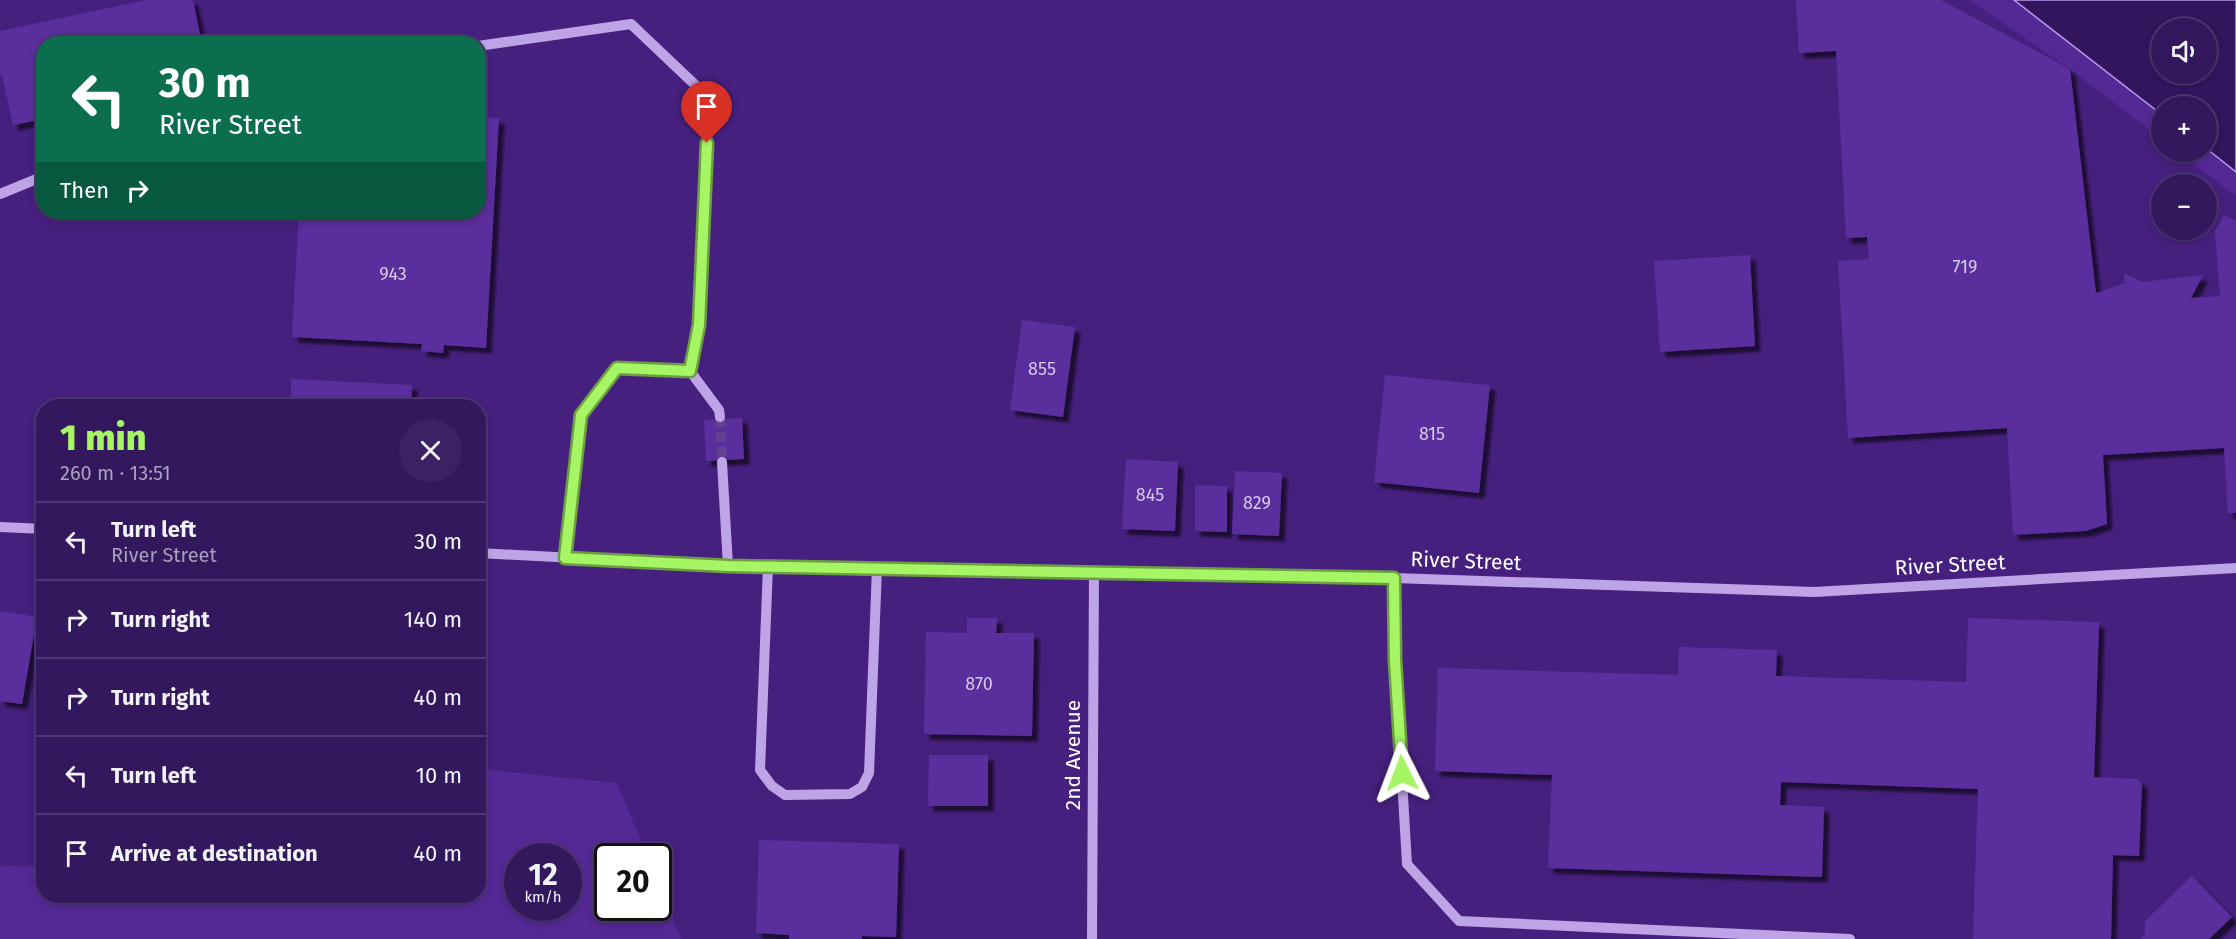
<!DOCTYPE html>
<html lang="en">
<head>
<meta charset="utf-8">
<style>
	:root { --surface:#34185e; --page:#3c2164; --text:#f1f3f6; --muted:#a9a0bc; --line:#4e3773; --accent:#a5f564 }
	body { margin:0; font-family:"Fira Sans",sans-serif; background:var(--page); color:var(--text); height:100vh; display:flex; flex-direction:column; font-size:22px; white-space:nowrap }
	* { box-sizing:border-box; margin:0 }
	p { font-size:20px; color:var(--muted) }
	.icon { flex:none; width:33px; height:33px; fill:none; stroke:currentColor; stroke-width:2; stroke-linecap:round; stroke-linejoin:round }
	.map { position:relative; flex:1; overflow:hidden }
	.side { position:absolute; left:36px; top:399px; width:450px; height:504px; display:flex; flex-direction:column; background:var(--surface); border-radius:24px; box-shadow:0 3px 9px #0003,0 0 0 2px var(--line) }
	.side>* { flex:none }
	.hud { position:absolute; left:36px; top:36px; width:450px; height:183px; border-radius:24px; box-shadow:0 3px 9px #0003,0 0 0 2px var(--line); background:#0b6e4f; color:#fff; overflow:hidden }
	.buttons { position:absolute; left:2151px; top:18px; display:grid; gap:12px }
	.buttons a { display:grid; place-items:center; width:66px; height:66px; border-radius:50%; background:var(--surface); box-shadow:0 3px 9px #0003,0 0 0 2px var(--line); font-size:30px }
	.speed { position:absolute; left:504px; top:843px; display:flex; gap:12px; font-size:30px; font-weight:700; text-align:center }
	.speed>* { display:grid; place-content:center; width:78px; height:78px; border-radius:50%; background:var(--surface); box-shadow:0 3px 9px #0003,0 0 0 2px var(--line); line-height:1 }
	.speed small { font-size:15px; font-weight:400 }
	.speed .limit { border:3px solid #111; border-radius:9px; background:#fff; color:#111 }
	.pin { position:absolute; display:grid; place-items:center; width:51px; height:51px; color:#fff; margin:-62px -26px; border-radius:50% 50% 50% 0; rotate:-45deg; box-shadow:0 0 6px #0007 }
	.pin .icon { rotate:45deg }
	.me { position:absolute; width:66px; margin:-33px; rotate:357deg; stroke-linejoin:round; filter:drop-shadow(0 0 4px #0008) }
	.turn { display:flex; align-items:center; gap:21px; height:126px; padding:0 24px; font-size:27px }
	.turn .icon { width:78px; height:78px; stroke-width:2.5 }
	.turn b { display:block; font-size:42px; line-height:51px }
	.then { display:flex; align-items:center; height:57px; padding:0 24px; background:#0003; gap:12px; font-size:22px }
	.round { display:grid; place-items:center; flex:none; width:63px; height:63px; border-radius:32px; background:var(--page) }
	.head { display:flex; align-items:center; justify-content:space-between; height:102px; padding:0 24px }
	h1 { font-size:36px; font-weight:800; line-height:45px; color:var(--accent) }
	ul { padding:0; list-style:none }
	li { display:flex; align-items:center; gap:18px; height:78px; padding:0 24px; border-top:2px solid var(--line) }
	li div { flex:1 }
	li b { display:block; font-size:22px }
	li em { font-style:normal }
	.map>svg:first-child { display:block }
	.green { fill:#542996; fill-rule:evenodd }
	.water { fill:#33155e; stroke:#b697e9; stroke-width:1.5; fill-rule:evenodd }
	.building { fill:#5a2f9c; filter:url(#shadow) }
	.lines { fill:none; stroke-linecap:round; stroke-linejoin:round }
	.minor-tunnel { stroke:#624191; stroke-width:10; stroke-dasharray:10 5; stroke-linecap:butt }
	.minor { stroke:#bea4e7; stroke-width:10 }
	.route-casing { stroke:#6b9f41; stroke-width:15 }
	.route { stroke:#a5f564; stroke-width:10 }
	.labels { text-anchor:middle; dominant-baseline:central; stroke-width:6; stroke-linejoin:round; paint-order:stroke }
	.number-label { font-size:18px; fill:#d6cbe6 }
	.street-label { font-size:21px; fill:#fff; stroke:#46207e }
</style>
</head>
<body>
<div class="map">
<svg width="2236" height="939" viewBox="0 0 2236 939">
	<defs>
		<filter id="shadow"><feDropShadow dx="5.5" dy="5.5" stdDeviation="1.5" flood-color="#0009"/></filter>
	</defs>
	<rect width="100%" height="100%" fill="#46207e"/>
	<path class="green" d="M1969,0H2013L2161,114V139L2070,69Z
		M2207,148L2236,171V196L2178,152H2206Z
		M479,769L617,783L647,856H608V908H658L659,885L681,939H0V866L43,867L44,896H478ZM518,856H568V908H518Z"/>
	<path class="water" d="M2014,0H2236V172L2207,149L2206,106H2162L2161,114ZM2162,28H2206V74H2162Z"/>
	<path class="building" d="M146,0H193L202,44H44V119L13,125L2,74L0,75V31Z
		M1796,0H1941L2070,69L2096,293L2125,283L2124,273L2142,282L2203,275L2191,298L2220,296L2215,231L2224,215L2236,221V513H2228L2224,448L2103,455L2107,524L2086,531L2013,535L2007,428L1848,438L1838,261L1869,259L1867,237L1846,238L1836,51L1799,53Z
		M478,117L499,118L486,348L444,345L443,353L421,351L422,344L292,337L299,212H478Z
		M1750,255L1755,346L1660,352L1654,261Z
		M1022,320L1075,327L1063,417L1010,410Z
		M1385,375L1490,385L1479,493L1374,482Z
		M291,379L412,385L411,406H291Z
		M742,418L744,459L706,461L704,420Z
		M1126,459L1178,462L1175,531L1122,529Z
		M1235,471L1282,473L1279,536L1232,534Z
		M1195,485L1227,486V532L1195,531Z
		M0,611L37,617L22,704L0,701Z
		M967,618H997L996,633H1034L1032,736L924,734L926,632L967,633Z
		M1968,618L2099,622L2094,777L2137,779L2142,784L2139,856L2113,855L2111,939H1973L1978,789L1781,782L1780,805L1824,807L1822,877L1548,868L1552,775L1435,771L1438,668L1678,675L1679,647L1777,650L1776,676L1966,682Z
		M929,755H988V806H928Z
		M759,840L899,844L896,937L862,936V939H789V935L756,933Z
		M2192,876L2232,917L2209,939H2140L2145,934V921Z"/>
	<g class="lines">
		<path class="minor-tunnel" d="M720,417L722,462"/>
		<path class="minor" d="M478,46L631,24L709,98L699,325L690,371
			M0,194L44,176
			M722,462L728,566
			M0,527L44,529
			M478,553L728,566L1394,578L1814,592L2236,568
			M565,558L581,415L617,368L690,371L719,410L720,417
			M768,566L760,770L772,786L785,795L850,794L862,787L869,773L877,568
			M1394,578L1395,660L1407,864L1459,921L1850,939
			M1092,939L1094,571"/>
	</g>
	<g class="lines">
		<defs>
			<path id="route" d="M707,143L699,325L690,371L617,368L581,415L565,558L728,566L1394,578L1395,660L1402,773"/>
		</defs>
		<use href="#route" class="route-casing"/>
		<use href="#route" class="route"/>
	</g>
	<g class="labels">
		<g class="number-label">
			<text x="1965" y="267">719</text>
			<text x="393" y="274">943</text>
			<text x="1042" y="369">855</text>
			<text x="1432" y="434">815</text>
			<text x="1150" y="495">845</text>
			<text x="1257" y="503">829</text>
			<text x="979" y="684">870</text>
		</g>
		<g class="street-label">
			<text transform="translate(1466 561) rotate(2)">River Street</text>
			<text transform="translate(1950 565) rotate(-3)">River Street</text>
			<text transform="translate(1073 755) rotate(-90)">2nd Avenue</text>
		</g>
	</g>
</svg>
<div class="buttons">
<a><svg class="icon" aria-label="sound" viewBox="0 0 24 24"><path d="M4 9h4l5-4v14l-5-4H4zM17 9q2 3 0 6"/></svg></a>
<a>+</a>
<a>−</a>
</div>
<div class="speed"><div>12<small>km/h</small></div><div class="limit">20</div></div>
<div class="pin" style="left:707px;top:143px;background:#d93025"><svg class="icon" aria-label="arrive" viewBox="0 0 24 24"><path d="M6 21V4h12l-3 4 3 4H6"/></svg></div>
<svg class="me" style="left:1402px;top:773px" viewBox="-20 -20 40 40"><path d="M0-17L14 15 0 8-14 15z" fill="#a5f564" stroke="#fff" stroke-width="4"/></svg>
<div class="hud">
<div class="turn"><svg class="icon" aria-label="left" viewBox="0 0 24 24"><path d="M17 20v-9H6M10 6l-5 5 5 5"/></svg><div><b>30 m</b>River Street</div></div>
<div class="then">Then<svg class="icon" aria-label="right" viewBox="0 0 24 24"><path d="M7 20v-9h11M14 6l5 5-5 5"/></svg></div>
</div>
<section class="side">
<div class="head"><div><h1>1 min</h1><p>260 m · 13:51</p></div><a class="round"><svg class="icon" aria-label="close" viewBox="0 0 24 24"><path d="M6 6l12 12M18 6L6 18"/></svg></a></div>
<ul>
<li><svg class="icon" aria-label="left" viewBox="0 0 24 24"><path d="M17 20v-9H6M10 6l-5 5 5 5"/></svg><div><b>Turn left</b><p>River Street</p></div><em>30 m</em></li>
<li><svg class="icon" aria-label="right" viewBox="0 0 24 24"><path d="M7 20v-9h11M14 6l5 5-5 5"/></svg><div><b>Turn right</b></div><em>140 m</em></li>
<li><svg class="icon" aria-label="right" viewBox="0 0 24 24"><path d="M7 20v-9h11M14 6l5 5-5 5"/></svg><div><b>Turn right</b></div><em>40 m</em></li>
<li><svg class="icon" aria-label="left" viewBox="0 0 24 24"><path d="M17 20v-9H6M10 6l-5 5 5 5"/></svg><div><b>Turn left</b></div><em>10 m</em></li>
<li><svg class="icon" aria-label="arrive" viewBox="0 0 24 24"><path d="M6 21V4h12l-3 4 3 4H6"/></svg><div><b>Arrive at destination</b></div><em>40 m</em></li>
</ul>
</section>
</div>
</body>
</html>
